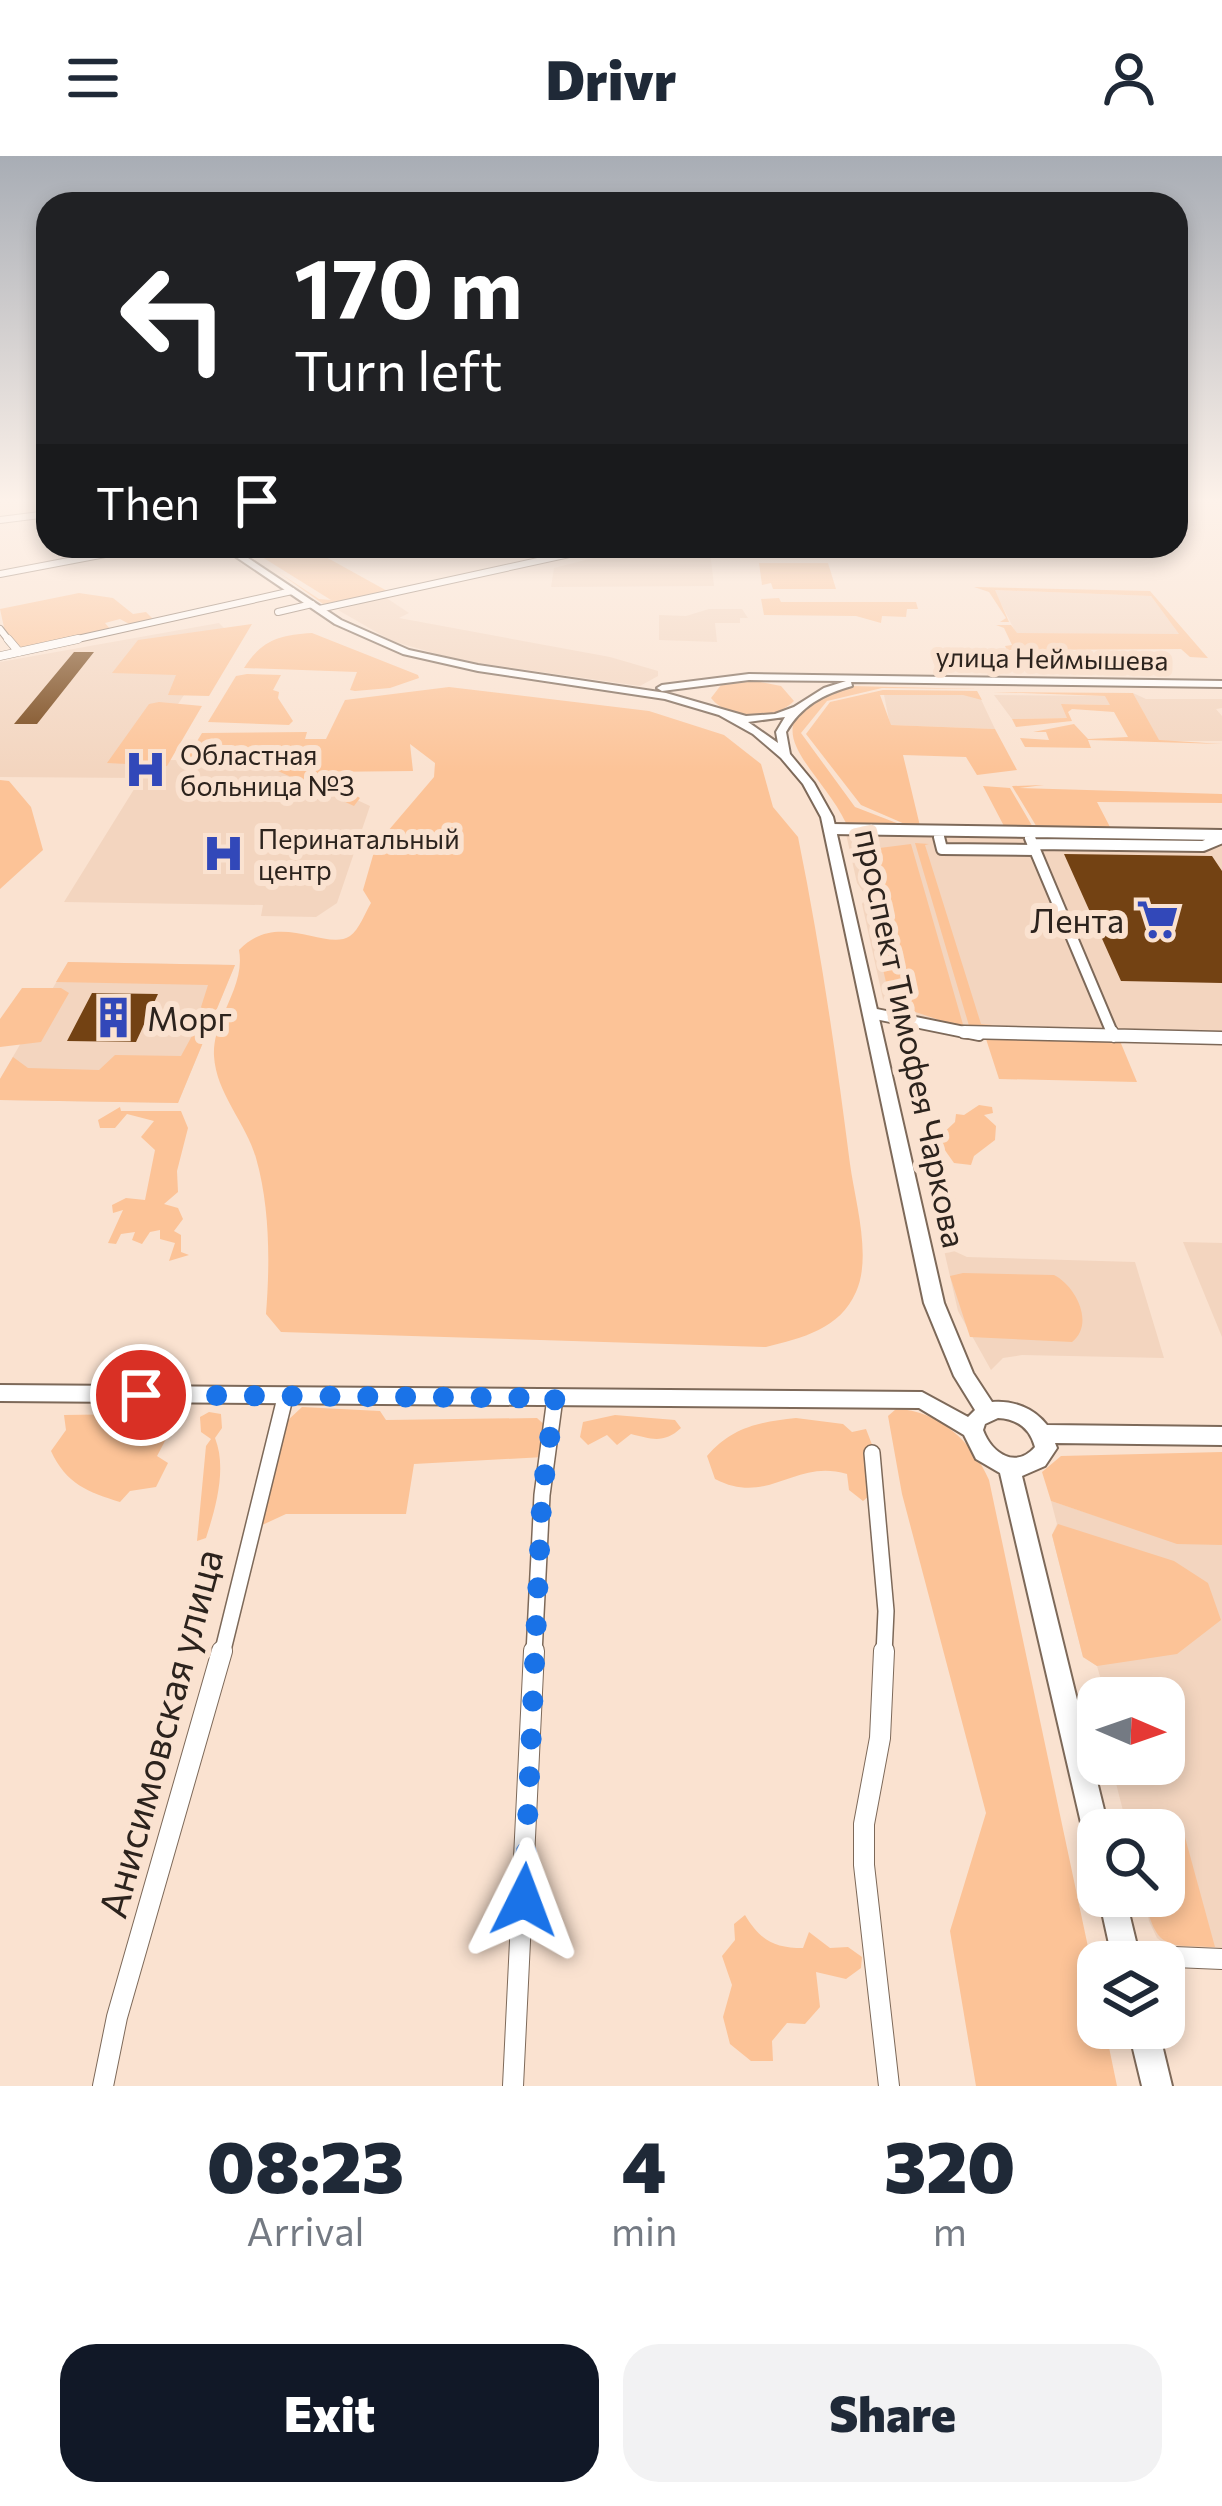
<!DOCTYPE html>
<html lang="en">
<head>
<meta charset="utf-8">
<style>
	:root { --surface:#fff; --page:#f2f2f3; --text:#1f2937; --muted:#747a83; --accent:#111827 }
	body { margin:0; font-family:Commissioner,sans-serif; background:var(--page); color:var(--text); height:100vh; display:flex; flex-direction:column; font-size:45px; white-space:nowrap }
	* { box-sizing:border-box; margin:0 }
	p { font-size:39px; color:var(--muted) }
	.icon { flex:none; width:66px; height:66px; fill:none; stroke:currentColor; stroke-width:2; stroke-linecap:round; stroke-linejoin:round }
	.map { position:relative; height:1930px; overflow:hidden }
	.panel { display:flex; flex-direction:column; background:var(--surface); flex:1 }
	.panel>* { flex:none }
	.top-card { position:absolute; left:36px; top:36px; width:1152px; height:366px; border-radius:36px; box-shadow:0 6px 18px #0003; background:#202124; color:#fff; overflow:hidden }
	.needle { width:78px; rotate:92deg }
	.tools { position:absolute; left:1077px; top:1521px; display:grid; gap:24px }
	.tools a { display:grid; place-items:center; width:108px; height:108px; border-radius:24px; background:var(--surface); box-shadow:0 6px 18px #0003; font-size:60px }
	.pin { position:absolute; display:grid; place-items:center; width:102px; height:102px; color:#fff; margin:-51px; border:6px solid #fff; border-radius:50%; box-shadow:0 3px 12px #0007 }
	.me { position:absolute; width:132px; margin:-66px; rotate:3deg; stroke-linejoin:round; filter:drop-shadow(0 0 9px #0008) }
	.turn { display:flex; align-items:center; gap:42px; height:252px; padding:0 60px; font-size:54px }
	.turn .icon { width:156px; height:156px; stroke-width:2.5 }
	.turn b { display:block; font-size:84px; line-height:102px }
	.then { display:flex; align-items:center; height:114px; padding:0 60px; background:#0003; gap:24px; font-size:45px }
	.eta { display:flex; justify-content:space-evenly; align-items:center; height:204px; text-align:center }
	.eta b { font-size:72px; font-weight:800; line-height:84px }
	.action { display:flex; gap:24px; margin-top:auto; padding:24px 60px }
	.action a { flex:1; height:138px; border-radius:36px; background:var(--accent); color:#fff; font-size:48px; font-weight:800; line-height:138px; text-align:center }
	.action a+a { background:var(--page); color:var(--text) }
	header { display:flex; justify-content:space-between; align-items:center; height:156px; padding:0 60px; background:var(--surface); font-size:54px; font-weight:800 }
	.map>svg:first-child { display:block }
	.built { fill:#f3d5bf }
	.green { fill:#fcc397 }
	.building { fill:#734213 }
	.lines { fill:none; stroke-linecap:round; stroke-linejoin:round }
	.minor-far5-casing { stroke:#7d6959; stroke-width:8 }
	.minor-far4-casing { stroke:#7d6959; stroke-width:9 }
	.minor-far3-casing { stroke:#7d6959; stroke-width:14 }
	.minor-far2-casing { stroke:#7d6959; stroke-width:15 }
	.minor-far1-casing { stroke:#7d6959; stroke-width:18 }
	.minor-casing { stroke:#7d6959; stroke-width:22 }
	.secondary-casing { stroke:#7d6959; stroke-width:4 }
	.minor-far5 { stroke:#fff; stroke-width:6 }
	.minor-far4 { stroke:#fff; stroke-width:8 }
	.minor-far3 { stroke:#fff; stroke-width:10 }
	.minor-far2 { stroke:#fff; stroke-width:12 }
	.minor-far1 { stroke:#fff; stroke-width:15 }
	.minor { stroke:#fff; stroke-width:20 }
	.secondary { fill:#fff; fill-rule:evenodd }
	.route { stroke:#1a73e8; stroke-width:21; stroke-dasharray:0 37.8 }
	.labels { text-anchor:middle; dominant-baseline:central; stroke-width:12; stroke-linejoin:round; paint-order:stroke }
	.far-street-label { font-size:27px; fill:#2c231d; stroke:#fae2d0 }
	.far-poi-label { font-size:27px; fill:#2c231d; stroke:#fae2d0; text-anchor:start }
	.poi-label { font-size:33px; fill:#2c231d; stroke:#fae2d0; text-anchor:end }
	.street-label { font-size:33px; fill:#2c231d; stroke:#fae2d0 }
	.near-street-label { font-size:39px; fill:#2c231d; stroke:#fae2d0 }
</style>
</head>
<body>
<header><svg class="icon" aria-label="menu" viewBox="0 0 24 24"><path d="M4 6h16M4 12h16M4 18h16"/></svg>Drivr<svg class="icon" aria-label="person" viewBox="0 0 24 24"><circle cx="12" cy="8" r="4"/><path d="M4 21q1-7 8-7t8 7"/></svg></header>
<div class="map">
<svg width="1222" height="1930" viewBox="0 0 1222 1930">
	<rect width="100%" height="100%" fill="#fae2d0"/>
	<path class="built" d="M640,390H716L710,395L714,430L551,431L554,412Z
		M994,434L1151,440L1180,479L1016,477Z
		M385,441L409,457L399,462L610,501L658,515V520L640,530L458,504L392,485L338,454Z
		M709,453H742L748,462H740V467H715L717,486L659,484V459L686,460Z
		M219,467L227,475L178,548L166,604L273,605L370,650L337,747L316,761L261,760L263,749L64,746L141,622L0,621V506Z
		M883,534L977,535L995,573L890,569Z
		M1133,537L1146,543H1222V552L1216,553L1222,560V585H1159Z
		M994,539L1106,540L1111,549L1062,548L1069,562L1012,563Z
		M844,669L1222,677V875L963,873L891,852L883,843L862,748L866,740L857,727Z
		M68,806L235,809L178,947L0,944V923Z
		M1183,1086L1222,1087V1181Z
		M943,1090L967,1101L1135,1106L1164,1202L1022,1199L1003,1202L991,1214L958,1155Z
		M1051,1345L1117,1367L1222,1354V1792L1168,1790L1157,1782L1149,1765L1144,1740H1164V1674H1128L1111,1608L1125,1618L1142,1620L1169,1605L1164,1542L1149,1538L1175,1535L1113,1531L1105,1538L1097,1510L1083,1501L1052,1379L1057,1368Z"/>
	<path class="green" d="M254,390H306L389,436L323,448L278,416L319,443L331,444L251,394Z
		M759,407H828L836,433H773L771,427L762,429Z
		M974,431L1150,435L1208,502L1190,501L1181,493L1007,494L1005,490L1012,489L1004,472L996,469H1011L1017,477L1179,478L1151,440L995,434L1009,466H1000L1006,462L989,436Z
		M79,437L113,442L133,458L146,456L154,464L131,469L120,463L105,467L111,474L22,492L5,476L0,453Z
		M779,442L781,446H916L918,453H907L906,461L882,460L881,467L856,460L764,459L761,443Z
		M252,468L209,540L168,539L176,519L112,517L138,484Z
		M312,477L418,519L419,522L390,532L355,535L350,534L357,516L244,512C262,484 279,479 312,477Z
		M247,518L281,519L273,534L279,536L278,542L293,565L289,569L208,566L236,520Z
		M750,524L781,530L794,545C775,565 729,565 711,542L721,529Z
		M850,530L980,533L882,532L827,545L801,577L855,651L907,671L846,667C818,608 739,565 850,530Z
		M449,531L649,555L724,579L761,608L773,651L798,681C820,789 836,898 850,1008C855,1045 872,1101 856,1136C840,1173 802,1182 766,1191L281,1176L266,1158C270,1107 270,1051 256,1002C246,967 216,937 214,900C212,862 246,832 239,794C278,753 326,796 350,780C359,774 365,757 371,747L363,734L376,689L434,621L435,607L410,588L413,615L318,616L360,642L354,650L265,609L182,610L202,577L307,576L305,583H326L345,544Z
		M883,534L977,535L982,544L963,539H880L891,569L995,573L1017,614L977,619L966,601L903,599L920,670L1005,672L983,630L1010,632L1034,673L914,672L861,649L806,578L830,546Z
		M993,536L1133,537L1159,584L1222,588L1088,584L1091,592L1025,591L1020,582L1049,584L1046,576H1033L1074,568L1088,583L1128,581L1114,556L1072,553L1068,556L1072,565L1016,571L1012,563L1067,562L1061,548L1110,549L1105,540Z
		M159,546L202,550L167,610L107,607L149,548Z
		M0,624L9,625L31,651L43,694L0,733Z
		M1044,629L1019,632L1222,638V647L1097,646L1110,671L1222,672V677L1038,673L1012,630Z
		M915,687L929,688L925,689L981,868L992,869L990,872L970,873Z
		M911,688L964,872L891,848L868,748L877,741L876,734L864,727L856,695Z
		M68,806L235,809L178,947L0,944V923L13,901L28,912L99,914L115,899L181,900L205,856L201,851L208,829L56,826Z
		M22,832H61L69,837L41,886L0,891V863Z
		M986,883L1120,885L1137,926L999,923Z
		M979,949L992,951L993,957L984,959L996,970L995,984L974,1000L971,1009L954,1007L937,983L955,966L956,958L964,959Z
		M120,951L121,955H181L188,972L177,1015L178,1036L164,1048L178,1052L183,1063L174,1075L181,1079V1096L189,1099L169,1105L175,1087L160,1083V1074L150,1076L142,1088L132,1084L135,1076L121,1078L116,1088L108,1087L123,1054L113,1057L112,1049L126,1042L145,1044L155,994L141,981L154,965L127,958L115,972H100L98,964Z
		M963,1117L1054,1119C1076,1130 1095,1168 1072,1186L970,1181L950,1120Z
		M302,1251L380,1255L386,1264L537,1262L549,1273L544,1301L414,1308L406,1358H286L260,1370L286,1266Z
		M896,1253C939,1254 973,1287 989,1324L1098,1838V1872H1105L1117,1930H976L950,1775L986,1657L902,1338L888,1260Z
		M209,1256L221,1258L222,1272L215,1282C227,1312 216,1351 206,1382L197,1385L206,1290L211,1283L201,1276L200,1261Z
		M134,1258L143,1264L154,1258L173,1270L157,1300L168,1307L156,1331L130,1335L120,1346C88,1336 66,1328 51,1295L66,1274L64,1259Z
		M615,1259L675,1264L681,1272C664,1288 651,1283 631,1278L617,1289L607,1279L588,1289L580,1281L583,1266Z
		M796,1262L843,1268L852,1276L866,1273L876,1299L865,1315L874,1336L863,1345L849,1334L847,1318C794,1302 769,1351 715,1323L707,1300C732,1271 759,1266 796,1262Z
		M1222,1296V1389L1177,1388L1051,1345L1042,1316L1061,1300Z
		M1058,1368L1174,1405L1208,1427L1221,1464L1177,1498L1097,1510L1083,1501L1052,1379Z
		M1131,1656L1180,1663L1215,1791C1165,1790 1156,1793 1144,1740H1164V1674H1128Z
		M745,1759C760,1784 774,1792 803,1792L809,1776L830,1792L848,1791L862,1801L861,1812L846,1823L816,1816L820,1851L805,1868L787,1867L772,1885L773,1905H751L730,1888L723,1861L732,1829L722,1800L735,1784L734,1768Z"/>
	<path class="building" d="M74,496H94L37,568H14Z
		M1064,698L1212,700L1222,715V827L1121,825Z
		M92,837L158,838L136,886L67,885Z"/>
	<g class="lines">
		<defs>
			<path id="minor-far5" d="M0,364L48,358
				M0,418L142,391L156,398L195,390
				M319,453L606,390
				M278,456L312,448
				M0,473L10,486
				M64,486L292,435"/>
			<path id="minor-far4" d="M8,483L19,496
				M0,500L78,483"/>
			<path id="minor-far3" d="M831,673L1222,679
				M939,681L942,693L1035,694
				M1030,682L1113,879
				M1033,688L1203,690L1222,682
				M871,857L979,879"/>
			<path id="minor-far2" d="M964,876L1222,882
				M1112,876L1114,880"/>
			<path id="minor-far1" d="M872,1297L886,1455L884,1498
				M222,1498L285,1242
				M534,1498L542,1339L555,1242"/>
			<path id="minor" d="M884,1495L880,1582L864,1668V1709L889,1930
				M1127,1799L1222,1803
				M103,1930L117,1861L222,1495
				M513,1930L534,1495"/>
			<path id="secondary" d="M220,390H230L341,464L409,494L478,509L666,537L746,560L775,558L794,551L824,532L846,525L749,524L662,535L657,532L662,529L749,518L1222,525V531L851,526L852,530C823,538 801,550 786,576L790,598L814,627L833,661L944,1147L973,1217L992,1246C1013,1244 1034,1252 1047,1269L1222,1271V1289L1055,1287L1057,1292L1045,1310L1022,1320L1109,1674H1098V1697L1089,1693L1085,1684L1000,1317L976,1303L964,1279L919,1252L0,1245V1229L922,1236L968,1261L975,1254L954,1220L924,1147L821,661L803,628L781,602L753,578L719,559L665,543L478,515L403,498L335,468ZM785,561L776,576L778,587L748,566ZM998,1262C1017,1263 1030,1272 1035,1291C1016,1313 992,1298 983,1274L985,1268Z
				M1098,1738L1125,1740L1141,1806H1113Z
				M1128,1872H1158L1172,1930H1142Z"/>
		</defs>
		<use href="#minor-far5" class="minor-far5-casing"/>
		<use href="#minor-far4" class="minor-far4-casing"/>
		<use href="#minor-far3" class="minor-far3-casing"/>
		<use href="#minor-far2" class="minor-far2-casing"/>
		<use href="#minor-far1" class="minor-far1-casing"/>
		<use href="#minor" class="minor-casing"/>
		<use href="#secondary" class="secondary-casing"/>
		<use href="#minor-far5" class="minor-far5"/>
		<use href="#minor-far4" class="minor-far4"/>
		<use href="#minor-far3" class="minor-far3"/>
		<use href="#minor-far2" class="minor-far2"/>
		<use href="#minor-far1" class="minor-far1"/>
		<use href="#minor" class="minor"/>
		<use href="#secondary" class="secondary"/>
	</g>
	<linearGradient id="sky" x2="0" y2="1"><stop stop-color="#a8adb5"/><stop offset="0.56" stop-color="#fdf2ea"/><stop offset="1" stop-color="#fdf2ea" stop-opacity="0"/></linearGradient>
	<rect width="1222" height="616" fill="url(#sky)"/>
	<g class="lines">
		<path class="route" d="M141,1239L555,1242L542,1339L524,1744"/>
	</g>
	<defs>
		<symbol id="hospital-bare" viewBox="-9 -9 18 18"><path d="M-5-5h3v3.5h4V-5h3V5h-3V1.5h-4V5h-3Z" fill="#3248b9" stroke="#fae2d0" stroke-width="2.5" paint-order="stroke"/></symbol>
		<symbol id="supermarket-bare" viewBox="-9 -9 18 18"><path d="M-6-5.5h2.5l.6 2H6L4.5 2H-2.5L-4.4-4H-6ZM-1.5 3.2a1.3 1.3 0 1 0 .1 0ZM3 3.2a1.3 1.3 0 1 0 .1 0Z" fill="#3248b9" stroke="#fae2d0" stroke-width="2.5" paint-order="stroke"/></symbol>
		<symbol id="building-bare" viewBox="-9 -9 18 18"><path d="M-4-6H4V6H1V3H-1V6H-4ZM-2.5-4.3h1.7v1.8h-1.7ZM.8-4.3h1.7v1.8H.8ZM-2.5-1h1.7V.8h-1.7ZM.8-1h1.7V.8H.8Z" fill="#3248b9" stroke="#fae2d0" stroke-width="2.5" paint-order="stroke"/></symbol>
	</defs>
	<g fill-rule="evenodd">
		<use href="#hospital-bare" x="116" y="584" width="59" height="59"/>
		<use href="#hospital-bare" x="194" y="668" width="59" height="59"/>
		<use href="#supermarket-bare" x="1128" y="734" width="59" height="59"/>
		<use href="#building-bare" x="84" y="832" width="59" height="59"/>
	</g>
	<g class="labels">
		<g class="far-street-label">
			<text transform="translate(1052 502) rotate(1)">улица Неймышева</text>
		</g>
		<g class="far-poi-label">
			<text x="180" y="598">Областная<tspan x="180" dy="31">больница №3</tspan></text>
			<text x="258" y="682">Перинатальный<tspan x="258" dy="31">центр</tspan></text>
		</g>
		<g class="poi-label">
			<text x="1124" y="763">Лента</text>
			<text x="147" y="861" text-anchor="start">Морг</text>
		</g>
		<g class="street-label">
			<text transform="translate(912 882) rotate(78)">проспект Тимофея Чаркова</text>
		</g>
		<g class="near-street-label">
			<text transform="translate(159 1577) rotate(-75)">Анисимовская улица</text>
		</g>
	</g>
</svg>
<div class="tools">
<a><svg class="needle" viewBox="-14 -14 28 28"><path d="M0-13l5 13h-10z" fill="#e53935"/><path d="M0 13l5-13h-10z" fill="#747a83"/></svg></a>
<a><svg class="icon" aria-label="search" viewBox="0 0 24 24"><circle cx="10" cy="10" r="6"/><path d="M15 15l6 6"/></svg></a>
<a><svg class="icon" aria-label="layers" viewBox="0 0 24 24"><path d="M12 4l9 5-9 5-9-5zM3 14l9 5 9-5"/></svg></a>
</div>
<div class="pin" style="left:141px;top:1239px;background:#d93025"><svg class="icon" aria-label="arrive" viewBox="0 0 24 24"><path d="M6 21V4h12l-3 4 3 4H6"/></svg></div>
<svg class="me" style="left:524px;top:1744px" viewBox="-20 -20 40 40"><path d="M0-17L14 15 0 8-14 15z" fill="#1a73e8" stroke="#fff" stroke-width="4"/></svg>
<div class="top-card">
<div class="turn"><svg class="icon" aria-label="left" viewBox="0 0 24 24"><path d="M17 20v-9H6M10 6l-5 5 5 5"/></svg><div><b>170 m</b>Turn left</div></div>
<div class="then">Then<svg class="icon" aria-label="arrive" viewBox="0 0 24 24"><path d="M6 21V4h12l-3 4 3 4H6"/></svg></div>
</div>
</div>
<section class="panel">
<div class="eta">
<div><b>08:23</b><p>Arrival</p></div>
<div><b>4</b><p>min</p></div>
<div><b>320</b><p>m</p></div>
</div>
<div class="action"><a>Exit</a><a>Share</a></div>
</section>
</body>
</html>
